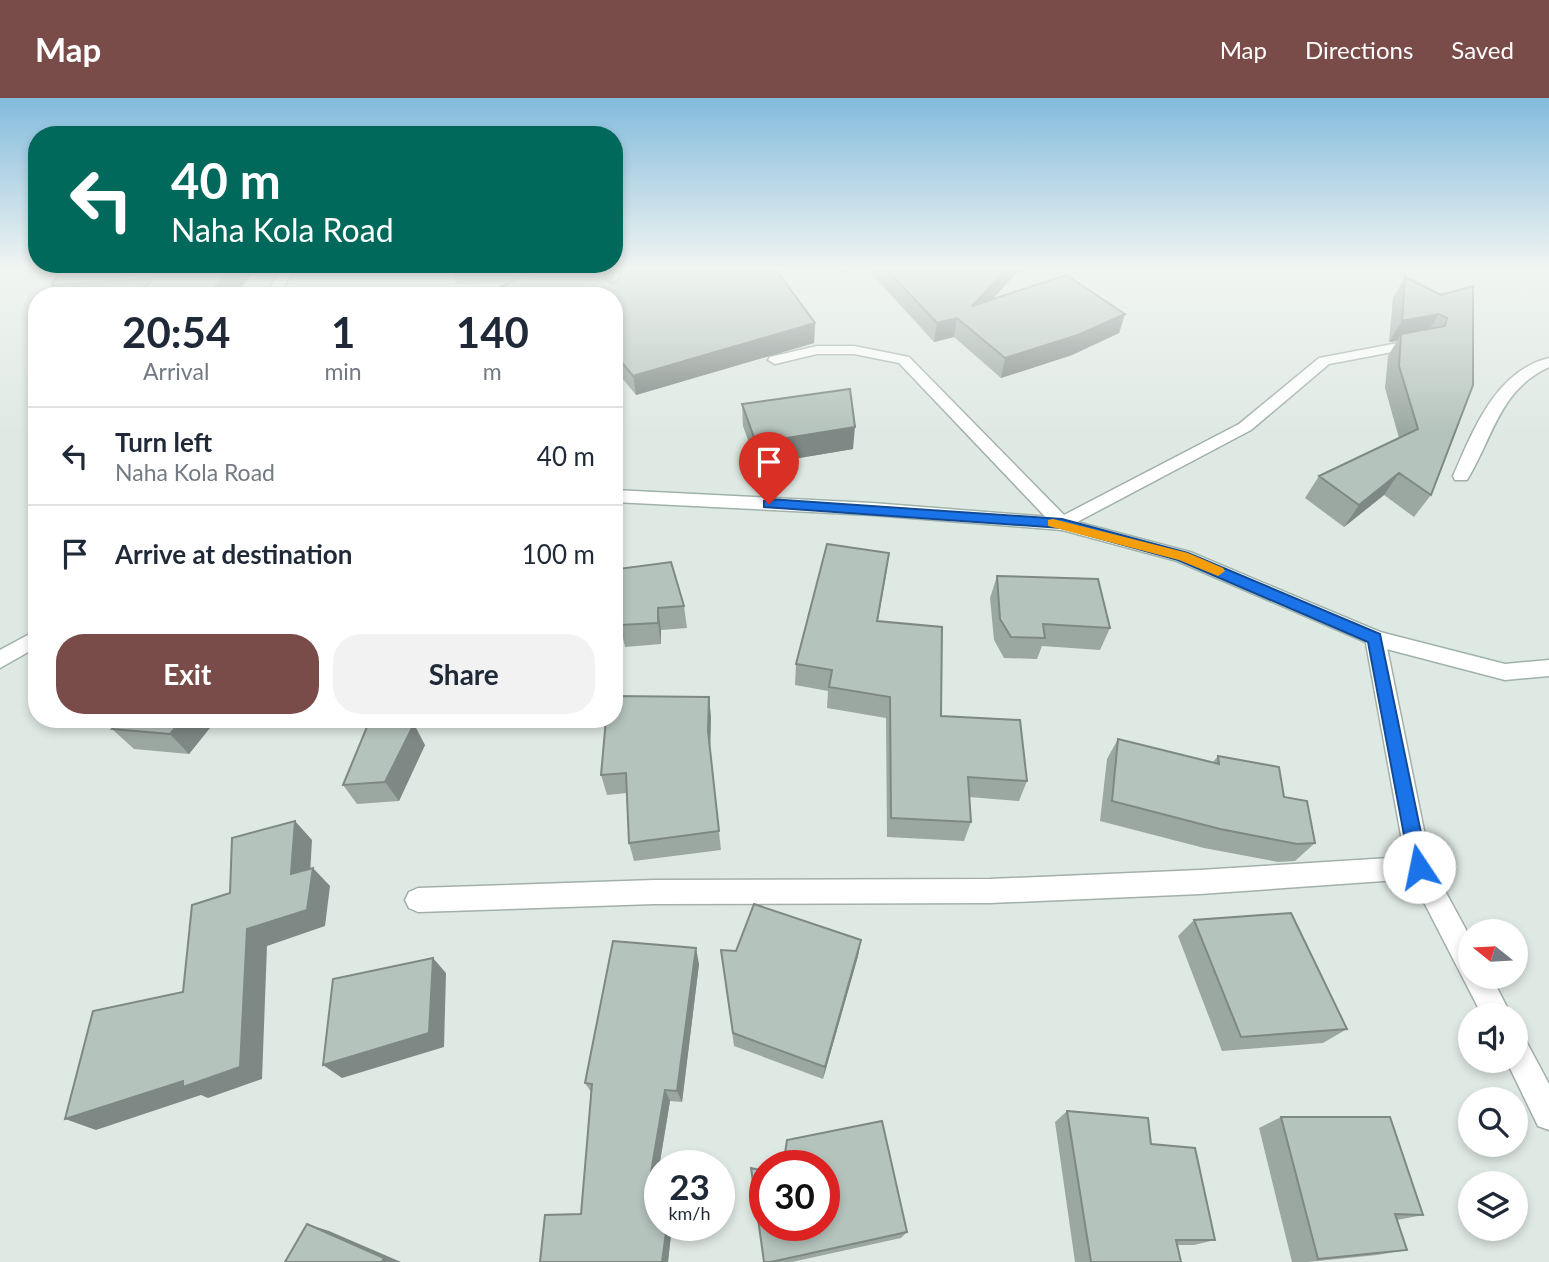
<!DOCTYPE html>
<html lang="en">
<head>
<meta charset="utf-8">
<style>
	:root { --surface:#fff; --page:#f2f2f3; --text:#1f2937; --muted:#747a83; --line:#e0e1e3; --accent:#794b49 }
	body { margin:0; font-family:Lato,sans-serif; background:var(--page); color:var(--text); height:100vh; display:flex; flex-direction:column; font-size:26px; white-space:nowrap }
	* { box-sizing:border-box; margin:0 }
	p { font-size:23px; color:var(--muted) }
	.icon { flex:none; width:38px; height:38px; fill:none; stroke:currentColor; stroke-width:2; stroke-linecap:round; stroke-linejoin:round }
	.map { position:relative; flex:1; overflow:hidden }
	.details { position:absolute; left:28px; top:189px; width:595px; height:441px; display:flex; flex-direction:column; background:var(--surface); border-radius:28px; box-shadow:0 4px 10px #0003 }
	.details>* { flex:none }
	.top-card { position:absolute; left:28px; top:28px; width:595px; height:147px; border-radius:28px; box-shadow:0 4px 10px #0003; background:#00695c; color:#fff; overflow:hidden }
	.needle { width:46px; rotate:288deg }
	.tools { position:absolute; left:1458px; top:821px; display:grid; gap:14px }
	.tools a { display:grid; place-items:center; width:70px; height:70px; border-radius:50%; background:var(--surface); box-shadow:0 4px 10px #0003; font-size:35px }
	.speed { position:absolute; left:644px; top:1052px; display:flex; gap:14px; font-size:35px; font-weight:700; text-align:center }
	.speed>* { display:grid; place-content:center; width:91px; height:91px; border-radius:50%; background:var(--surface); box-shadow:0 4px 10px #0003; line-height:1 }
	.speed small { font-size:18px; font-weight:400 }
	.speed .limit { border:10px solid #d22; background:#fff; color:#111 }
	.pin { position:absolute; display:grid; place-items:center; width:60px; height:60px; color:#fff; margin:-72px -30px; border-radius:50% 50% 50% 0; rotate:-45deg; box-shadow:0 0 7px #0007 }
	.pin .icon { rotate:45deg }
	.me { position:absolute; width:77px; margin:-38px; rotate:349deg; stroke-linejoin:round; filter:drop-shadow(0 0 5px #0008) }
	.turn { display:flex; align-items:center; gap:24px; height:147px; padding:0 28px; font-size:32px }
	.turn .icon { width:91px; height:91px; stroke-width:2.5 }
	.turn b { display:block; font-size:49px; line-height:60px }
	.eta { display:flex; justify-content:space-evenly; align-items:center; height:119px; text-align:center }
	.eta b { font-size:42px; font-weight:700; line-height:49px }
	.cta { display:flex; gap:14px; margin-top:auto; padding:14px 28px }
	.cta a { flex:1; height:80px; border-radius:28px; background:var(--accent); color:#fff; font-size:28px; font-weight:700; line-height:80px; text-align:center }
	.cta a+a { background:var(--page); color:var(--text) }
	ul { padding:0; list-style:none }
	li { display:flex; align-items:center; gap:21px; height:98px; padding:0 28px; border-top:2px solid var(--line) }
	li div { flex:1 }
	li b { display:block; font-size:26px }
	li em { font-style:normal }
	header { display:flex; align-items:center; gap:42px; box-sizing:border-box; height:98px; padding:0 35px; background:var(--accent); color:#fff }
	header strong { font-size:33px }
	nav { display:flex; gap:38px; margin-inline-start:auto; font-size:24px }
	.map>svg:first-child { display:block }
	.lines { fill:none; stroke-linecap:round; stroke-linejoin:round }
	.street-casing { stroke:#a2b0a9; stroke-width:3 }
	.secondary-casing { stroke:#9fb3aa; stroke-width:3 }
	.street { fill:#fff; fill-rule:evenodd }
	.secondary { fill:#fff; fill-rule:evenodd }
	.wall { fill:#9ba8a2 }
	.shaded-wall { fill:#7e8884 }
	.building { fill:#b4c3bc; stroke:#7e8884; stroke-width:2 }
	.route { fill:#1a73e8; stroke:#114b97; stroke-width:2 }
	.slow { fill:#f59e0b }
</style>
</head>
<body>
<header>
<strong>Map</strong>
<nav><a>Map</a><a>Directions</a><a>Saved</a></nav>
</header>
<div class="map">
<svg width="1549" height="1164" viewBox="0 0 1549 1164">
	<rect width="100%" height="100%" fill="#dfe9e3"/>
	<g class="lines">
		<defs>
			<path id="street" d="M281,172H294L278,198H265Z
				M1419,241L1424,242V248L1329,266L1251,332L1062,432L1056,430L899,265L854,256H817L775,266L768,262L770,259L817,248H854L909,259L1064,417L1239,326L1319,260Z
				M1549,260V269C1499,292 1493,340 1467,382H1455L1453,378C1473,333 1495,273 1549,260Z
				M1375,532L1382,535L1385,540L1431,767L1470,839V878H1491L1511,917H1482L1412,781L1200,796L990,805L654,806L418,814L409,810L405,802L409,794L418,790L654,782L990,781L1200,772L1405,759L1365,540L1368,535Z
				M1516,939L1526,943L1549,986V1032L1538,1028L1506,962H1516Z"/>
			<path id="secondary" d="M614,392L872,405L1062,420L1190,454L1380,534L1505,566L1549,562V578L1505,582L1375,548L1177,463L1062,432L872,417L614,404Z
				M37,532V549L0,570V552Z"/>
		</defs>
		<use href="#street" class="street-casing"/>
		<use href="#secondary" class="secondary-casing"/>
		<use href="#street" class="street"/>
		<use href="#secondary" class="secondary"/>
	</g>
	<path class="wall" d="M255,172L234,198H58L51,187Z
		M452,172H616L611,186L815,225L814,245L636,297L614,270V198L508,185L456,186Z
		M832,172H851L847,176Z
		M868,172H1019L992,202L1125,216L1119,235L1072,257L1001,280L954,239L934,244Z
		M1405,179L1441,197L1473,188L1431,397L1414,419L1384,397L1344,429L1305,400L1319,378L1399,340L1385,290L1388,258L1397,243L1389,244L1393,200Z
		M742,306L853,351L757,367L743,328Z
		M889,455L877,523L941,618L1027,683L1019,703L969,699L971,724L964,743L887,739L886,620L827,610L828,593L795,587L796,566Z
		M618,471L684,508L687,530L661,532V546L625,549L620,527Z
		M997,478L1110,530L1100,552L1042,548L1037,561L1004,560L994,542L990,500Z
		M709,599L711,620L710,652L721,752L634,763L629,745L627,695L607,697L601,677Z
		M120,621H217L189,656L134,651L112,631Z
		M1118,641L1213,664L1218,658L1284,699L1315,745L1295,763L1278,764L1204,750L1100,723L1107,661Z
		M425,647L399,703L357,706L343,687Z
		M1194,822L1347,931L1323,945L1222,953L1178,838Z
		M861,842L858,858L823,981L734,948L721,852L736,853Z
		M699,866L682,1004L670,1003L655,1094L672,1127L668,1164H540L581,1116L591,994L585,985Z
		M1067,1013L1151,1046L1215,1142L1194,1147H1177L1181,1164H1075L1055,1024Z
		M1281,1019L1423,1117L1397,1122L1407,1152L1377,1157L1308,1164H1292L1259,1030Z
		M907,1134L901,1140L792,1164H764Z"/>
	<path class="shaded-wall" d="M229,172H255L234,198H207Z
		M606,172H616L606,198L602,181Z
		M1006,172H1019L969,227L972,208Z
		M1125,216L1119,235L1072,257L1001,280L1005,260Z
		M1439,216L1426,237L1401,236L1397,243L1389,244L1402,223Z
		M957,220L954,239L934,244L937,225Z
		M815,225L814,245L636,297L633,278Z
		M855,329L853,351L757,367L756,345Z
		M1399,375L1384,397L1344,429L1359,407Z
		M889,455L886,477L874,545L877,523Z
		M658,510L661,532V546L658,525Z
		M709,599L711,620L710,653L708,633Z
		M182,621H217L189,656L170,636Z
		M414,626L425,647L399,703L385,684Z
		M295,723L312,742L309,794L291,776Z
		M313,770L330,788L325,828L267,848L262,981L208,1000L201,997L96,1032L65,1021L183,983L247,831Z
		M861,842L858,858L823,981L825,969Z
		M696,850L699,866L682,1004L677,993Z
		M433,860L446,875L444,949L342,980L323,967Z
		M665,992L670,1003L654,1100L648,1092Z
		M307,1126L329,1133L401,1164H382Z
		M667,1127H672L668,1164H662Z"/>
	<path class="building" d="M62,172H229L207,198H139L152,181L51,187Z
		M533,172H606L602,181L608,182L611,186L619,181L622,172H776L815,225L633,278L614,255V198H484Z
		M887,172H1006L972,208L1066,177L1125,216L1078,237L1005,260L957,220L937,225Z
		M1405,179L1441,197L1473,188V287L1431,397L1399,375L1359,407L1319,378L1418,331L1399,268L1401,236L1445,228L1447,220L1439,216L1402,223Z
		M850,291L855,329L756,345L742,306Z
		M827,446L889,455L877,523L942,529L941,618L1020,622L1027,683L968,679L971,724L891,720L890,599L829,589L832,572L796,566Z
		M671,464L684,508L658,510V525L620,527L618,471Z
		M997,478L1098,481L1110,530L1043,526L1045,540L1011,539L1000,521Z
		M614,598L709,599L708,633L719,733L629,745L626,675L601,677L606,621H614Z
		M120,621H182L170,636L112,631Z
		M369,624L414,626L385,684L343,687Z
		M1118,641L1219,666L1218,658L1279,669L1284,699L1307,703L1315,745L1297,746L1220,731L1112,703Z
		M295,723L291,776L313,770L307,812L247,831L240,969L183,989V983L65,1021L93,913L183,894L192,807L230,795L232,740Z
		M754,806L861,842L825,969L733,935L721,852L736,853Z
		M1291,815L1347,931L1241,939L1194,822Z
		M613,843L696,850L677,993L665,992L648,1092L660,1095V1127H667L662,1164H540L545,1117L581,1116L592,986L585,985Z
		M433,860L429,935L323,967L333,881Z
		M1067,1013L1148,1020L1151,1046L1195,1050L1215,1142H1176L1181,1164H1091Z
		M1281,1019H1390L1423,1117L1395,1116L1407,1152L1318,1161Z
		M882,1023L907,1134L771,1164H764L751,1070L765,1073V1127H824V1068H783L787,1042Z
		M307,1126L384,1160L382,1164H285Z"/>
	<linearGradient id="sky" x2="0" y2="1"><stop stop-color="#83bbdc"/><stop offset="0.51" stop-color="#f1f5f2"/><stop offset="1" stop-color="#f1f5f2" stop-opacity="0"/></linearGradient>
	<rect width="1549" height="335" fill="url(#sky)"/>
	<path class="route" d="M769,401L1062,421L1188,455L1380,536L1428,769L1426,776L1419,778L1412,776L1410,769L1368,544L1178,462L1062,430L764,409V403Z"/>
	<path class="slow" d="M1053,421L1188,455L1223,470L1225,473L1218,478L1179,462L1048,428V422Z"/>
</svg>
<div class="tools">
<a><svg class="needle" viewBox="-14 -14 28 28"><path d="M0-13l5 13h-10z" fill="#e53935"/><path d="M0 13l5-13h-10z" fill="#747a83"/></svg></a>
<a><svg class="icon" aria-label="sound" viewBox="0 0 24 24"><path d="M4 9h4l5-4v14l-5-4H4zM17 9q2 3 0 6"/></svg></a>
<a><svg class="icon" aria-label="search" viewBox="0 0 24 24"><circle cx="10" cy="10" r="6"/><path d="M15 15l6 6"/></svg></a>
<a><svg class="icon" aria-label="layers" viewBox="0 0 24 24"><path d="M12 4l9 5-9 5-9-5zM3 14l9 5 9-5"/></svg></a>
</div>
<div class="speed"><div>23<small>km/h</small></div><div class="limit">30</div></div>
<div class="pin" style="left:769px;top:406px;background:#d93025"><svg class="icon" aria-label="arrive" viewBox="0 0 24 24"><path d="M6 21V4h12l-3 4 3 4H6"/></svg></div>
<svg class="me" style="left:1419px;top:769px" viewBox="-20 -20 40 40"><circle r="19" fill="#fff"/><path d="M0-13L10 11 0 6-10 11z" fill="#1a73e8"/></svg>
<div class="top-card">
<div class="turn"><svg class="icon" aria-label="left" viewBox="0 0 24 24"><path d="M17 20v-9H6M10 6l-5 5 5 5"/></svg><div><b>40 m</b>Naha Kola Road</div></div>
</div>
<section class="details">
<div class="eta">
<div><b>20:54</b><p>Arrival</p></div>
<div><b>1</b><p>min</p></div>
<div><b>140</b><p>m</p></div>
</div>
<ul>
<li><svg class="icon" aria-label="left" viewBox="0 0 24 24"><path d="M17 20v-9H6M10 6l-5 5 5 5"/></svg><div><b>Turn left</b><p>Naha Kola Road</p></div><em>40 m</em></li>
<li><svg class="icon" aria-label="arrive" viewBox="0 0 24 24"><path d="M6 21V4h12l-3 4 3 4H6"/></svg><div><b>Arrive at destination</b></div><em>100 m</em></li>
</ul>
<div class="cta"><a>Exit</a><a>Share</a></div>
</section>
</div>
</body>
</html>
